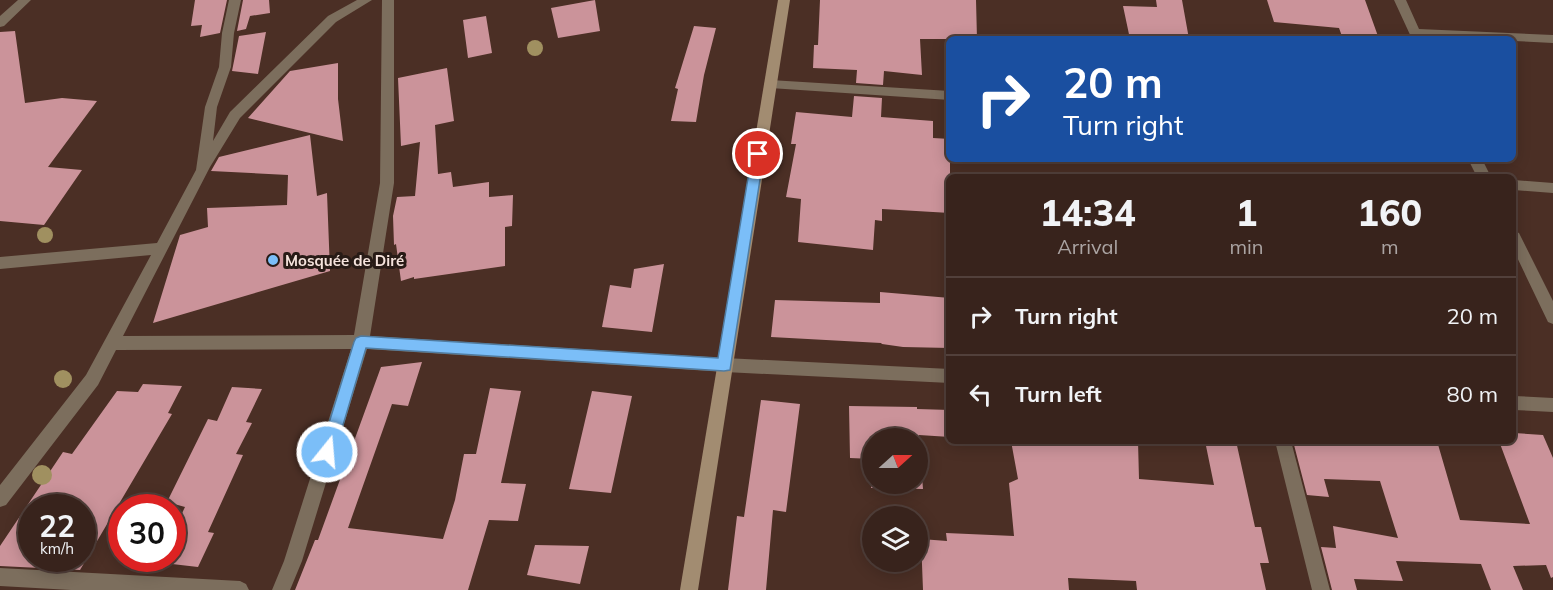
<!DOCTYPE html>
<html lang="en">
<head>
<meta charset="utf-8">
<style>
	:root { --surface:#38231c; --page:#432f29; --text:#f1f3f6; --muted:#aba4a3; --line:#52403b }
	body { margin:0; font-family:Mulish,sans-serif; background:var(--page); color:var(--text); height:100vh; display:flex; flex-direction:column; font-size:22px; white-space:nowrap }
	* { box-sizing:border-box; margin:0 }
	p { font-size:20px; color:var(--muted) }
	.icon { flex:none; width:33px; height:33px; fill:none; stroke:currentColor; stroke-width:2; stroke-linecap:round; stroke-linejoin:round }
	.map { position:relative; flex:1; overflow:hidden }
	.side { position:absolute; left:946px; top:174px; width:570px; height:270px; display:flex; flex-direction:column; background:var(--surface); border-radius:9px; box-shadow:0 3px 15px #0003,0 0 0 2px var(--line) }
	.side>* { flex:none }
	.guide { position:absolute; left:946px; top:36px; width:570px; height:126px; border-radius:9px; box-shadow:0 3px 15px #0003,0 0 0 2px var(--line); background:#1a4fa0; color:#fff; overflow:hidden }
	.needle { width:39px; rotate:69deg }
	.tools { position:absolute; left:862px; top:428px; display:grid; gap:12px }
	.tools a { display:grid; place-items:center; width:66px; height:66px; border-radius:50%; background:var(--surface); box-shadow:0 3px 15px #0003,0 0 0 2px var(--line); font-size:30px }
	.speed { position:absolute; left:18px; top:494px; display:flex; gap:12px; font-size:30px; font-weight:700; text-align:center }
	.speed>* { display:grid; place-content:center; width:78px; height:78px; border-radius:50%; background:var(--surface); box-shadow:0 3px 15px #0003,0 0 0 2px var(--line); line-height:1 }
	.speed small { font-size:15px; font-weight:400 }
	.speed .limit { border:9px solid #d22; background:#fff; color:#111 }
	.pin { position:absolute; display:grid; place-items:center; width:51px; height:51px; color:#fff; margin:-26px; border:3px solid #fff; border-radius:50%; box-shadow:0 2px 6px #0007 }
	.me { position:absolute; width:66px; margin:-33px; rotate:17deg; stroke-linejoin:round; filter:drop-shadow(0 0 4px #0008) }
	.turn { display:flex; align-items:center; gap:21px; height:126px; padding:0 18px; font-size:27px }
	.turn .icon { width:78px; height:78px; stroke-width:2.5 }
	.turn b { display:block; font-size:42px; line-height:51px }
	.eta { display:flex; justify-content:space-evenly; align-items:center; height:102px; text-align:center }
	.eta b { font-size:36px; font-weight:800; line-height:42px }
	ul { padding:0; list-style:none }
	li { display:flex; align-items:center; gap:18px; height:78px; padding:0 18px; border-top:2px solid var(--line) }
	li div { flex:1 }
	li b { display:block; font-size:22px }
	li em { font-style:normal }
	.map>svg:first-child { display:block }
	.building { fill:#cb939a; fill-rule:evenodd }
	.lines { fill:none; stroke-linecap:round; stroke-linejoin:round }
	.street { fill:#7c6e5d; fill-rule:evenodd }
	.secondary { fill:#a28c71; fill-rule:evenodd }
	.tree { fill:#a09060 }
	.route { fill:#7bbef8; stroke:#507ca1; stroke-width:1.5 }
	.poi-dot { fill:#7bbef8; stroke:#281b16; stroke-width:2 }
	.labels { text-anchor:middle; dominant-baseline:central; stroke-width:6; stroke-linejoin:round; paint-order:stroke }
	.poi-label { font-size:15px; font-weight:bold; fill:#f6e4dd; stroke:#281b16; text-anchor:start }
</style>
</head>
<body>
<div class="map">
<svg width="1553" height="590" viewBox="0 0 1553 590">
	<rect width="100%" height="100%" fill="#4b2f25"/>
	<path class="building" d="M195,0H227L220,33L200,37L202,25L191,26Z
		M243,0H269L270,13L250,16L246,29L237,31Z
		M595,0L600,31L558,38L551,8Z
		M820,0H976L977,39H920L922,75L884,71L883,85L856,83L857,70L813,68L814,45H818Z
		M1156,0H1182L1189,39H1130L1123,6L1157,7Z
		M1267,0H1365L1379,39H1343L1339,28L1274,22Z
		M486,16L492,53L468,58L463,20Z
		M694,26L716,28L704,75L696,122L671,121L678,89L675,88Z
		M15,31L25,103L62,98L97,101L48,167L82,170L44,225L0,221V32Z
		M266,32L258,74L232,71L239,36Z
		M338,63V99L343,141L248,118L290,71Z
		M447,68L454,121L435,125L438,174L451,172L453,187L489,182V197L513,195L512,226L505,227V266L414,279V277L401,281L396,244L394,245L393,216L397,197L415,196L420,142L401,146L398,78Z
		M854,96L882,98L881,117L933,121V138L950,139V213L882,209V221L875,220L873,250L798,242L801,199L786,197L796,144H791L796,112L852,117Z
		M310,135L317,196L327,193L330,271L153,323L180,235L208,227L207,208L287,205L288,175L211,171L219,157Z
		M664,264L652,332L602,327L610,285L631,288L634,269Z
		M880,292L950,298V348L903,347L882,344L881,343L771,337L775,300L880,303Z
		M422,362L408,406L392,404L348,528L443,539L455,500L464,454H476L490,388L521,391L501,483L526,484L518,521L489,520L468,590H295L315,540H318L381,367Z
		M143,384L182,386L168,413L172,414L80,570L0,566V546L63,452L72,454L117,391L138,392ZM32,507H82V558H32Z
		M232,387L262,389L246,422L252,423L236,454L243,455L208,532L214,533L198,567L172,564V534L185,507L167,502L208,419L217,421Z
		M592,391L632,396L611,493L569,489Z
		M761,400L800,404L786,512L773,510L766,590H728L737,516L744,517Z
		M849,406L917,407V409L950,410V437L919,435L923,489L871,488L873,465V483H918V438H873V459L850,458Z
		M1514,433L1543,435L1553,458V577L1551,578L1546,565L1513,566L1523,590H1491L1481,564L1396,561L1403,581L1354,579L1357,590H1332L1321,547L1336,548L1333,526L1398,538L1380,481L1324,479L1329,497L1307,495L1293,441H1437L1460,520L1530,524L1499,441H1514Z
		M1011,441H1138L1139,479L1214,485L1205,441H1236L1255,527H1261L1269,563H1260L1266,590H1137L1136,581L1068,578L1069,590H923L921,539L947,541L946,533L1014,536L1009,483L1018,479Z
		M535,545L589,546L580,584L527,575Z"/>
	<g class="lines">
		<path class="street" d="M18,0H31L4,26L0,27V16Z
			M229,0H241L234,33L231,67L217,107L213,141L230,112L328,16L357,0H372L336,22L240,118L210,167L123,336L354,335L380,183L382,0H394V183L370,336L725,358L950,369V383L725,372L367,349L302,561L290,590H272L284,561L351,349L116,350L98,385L6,505L0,507V485L86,375L151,255L0,269V257L157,243L196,170L205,107L219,67L222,33Z
			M1394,0H1406L1419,29L1553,35V43L1514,41V39H1412Z
			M770,80L950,91V100L770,88L764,84Z
			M1468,159H1482L1491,177H1477Z
			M1514,180L1553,183V193L1514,190Z
			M1514,231L1519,233L1553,301V324L1548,322L1514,251Z
			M1514,396L1553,398V412L1514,410Z
			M1275,441H1291L1330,590H1312Z
			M0,568L240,581L246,584L249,590H71L0,586Z"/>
		<path class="secondary" d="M778,0H790L698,590H680Z"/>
	</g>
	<g class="tree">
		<circle cx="535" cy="48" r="8"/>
		<circle cx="45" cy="235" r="8"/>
		<circle cx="63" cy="379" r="9"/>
		<circle cx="42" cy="475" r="10"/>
	</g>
	<path class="route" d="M758,149L764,154L730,370L724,371L366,348L335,452L333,457L327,459L322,457L320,452L354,342L356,338L361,336L718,358L752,154Z"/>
	<circle class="poi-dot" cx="273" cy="260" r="6"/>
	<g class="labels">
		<g class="poi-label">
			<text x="285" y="260">Mosquée de Diré</text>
		</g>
	</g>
</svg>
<div class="tools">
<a><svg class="needle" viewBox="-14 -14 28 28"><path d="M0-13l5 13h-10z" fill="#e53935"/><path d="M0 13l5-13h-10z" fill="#aba4a3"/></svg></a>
<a><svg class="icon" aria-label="layers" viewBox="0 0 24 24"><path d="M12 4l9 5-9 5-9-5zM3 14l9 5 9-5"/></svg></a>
</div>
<div class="speed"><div>22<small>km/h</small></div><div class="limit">30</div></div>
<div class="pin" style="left:758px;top:154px;background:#d93025"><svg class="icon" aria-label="arrive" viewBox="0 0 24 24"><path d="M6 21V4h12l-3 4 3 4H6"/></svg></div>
<svg class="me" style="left:327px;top:452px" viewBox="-20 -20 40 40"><circle r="17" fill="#7bbef8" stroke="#fff" stroke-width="3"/><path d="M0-11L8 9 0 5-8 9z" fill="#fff"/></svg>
<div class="guide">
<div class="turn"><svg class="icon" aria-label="right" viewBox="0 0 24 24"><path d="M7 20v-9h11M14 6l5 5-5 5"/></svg><div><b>20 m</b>Turn right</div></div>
</div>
<section class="side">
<div class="eta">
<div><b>14:34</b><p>Arrival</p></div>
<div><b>1</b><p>min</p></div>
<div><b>160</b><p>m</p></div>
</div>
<ul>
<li><svg class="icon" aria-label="right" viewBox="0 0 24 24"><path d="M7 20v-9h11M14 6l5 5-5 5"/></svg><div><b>Turn right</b></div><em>20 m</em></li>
<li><svg class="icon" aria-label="left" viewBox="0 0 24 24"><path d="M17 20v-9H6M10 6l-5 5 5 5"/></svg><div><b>Turn left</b></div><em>80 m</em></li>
</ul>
</section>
</div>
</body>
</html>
